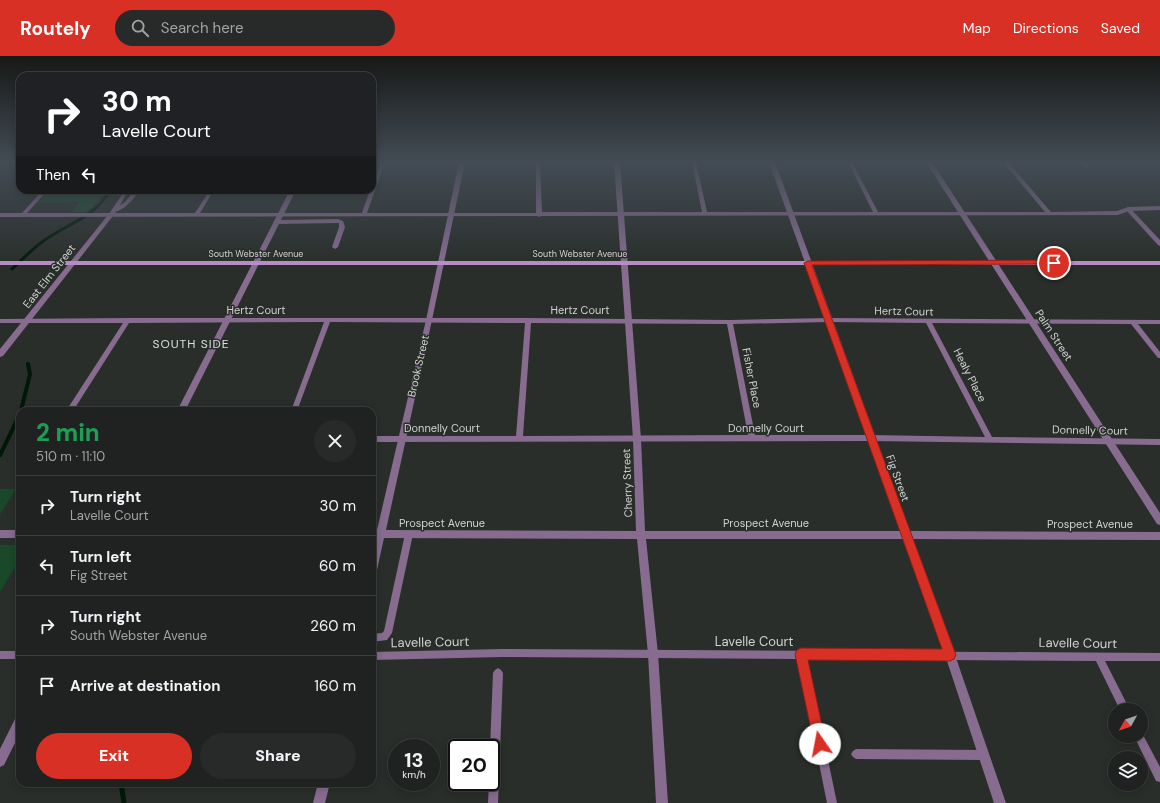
<!DOCTYPE html>
<html lang="en">
<head>
<meta charset="utf-8">
<style>
	:root { --surface:#1f2220; --page:#272a29; --text:#f1f3f6; --muted:#a1a4a5; --line:#3c3f3e; --accent:#d93025 }
	body { margin:0; font-family:"DM Sans",sans-serif; background:var(--page); color:var(--text); height:100vh; display:flex; flex-direction:column; font-size:15px; white-space:nowrap }
	* { box-sizing:border-box; margin:0 }
	p { font-size:13px; color:var(--muted) }
	.icon { flex:none; width:22px; height:22px; fill:none; stroke:currentColor; stroke-width:2; stroke-linecap:round; stroke-linejoin:round }
	.map { position:relative; flex:1; overflow:hidden }
	.drawer { position:absolute; left:16px; top:351px; width:360px; height:380px; display:flex; flex-direction:column; background:var(--surface); border-radius:12px; box-shadow:0 2px 10px #0003,0 0 0 1px var(--line) }
	.drawer>* { flex:none }
	.guide { position:absolute; left:16px; top:16px; width:360px; height:122px; border-radius:12px; box-shadow:0 2px 10px #0003,0 0 0 1px var(--line); background:#202124; color:#fff; overflow:hidden }
	.needle { width:26px; rotate:230deg }
	.controls { position:absolute; left:1108px; top:647px; display:grid; gap:8px }
	.controls a { display:grid; place-items:center; width:40px; height:40px; border-radius:50%; background:var(--surface); box-shadow:0 2px 10px #0003,0 0 0 1px var(--line); font-size:20px }
	.speed { position:absolute; left:388px; top:683px; display:flex; gap:8px; font-size:20px; font-weight:700; text-align:center }
	.speed>* { display:grid; place-content:center; width:52px; height:52px; border-radius:50%; background:var(--surface); box-shadow:0 2px 10px #0003,0 0 0 1px var(--line); line-height:1 }
	.speed small { font-size:10px; font-weight:400 }
	.speed .limit { border:2px solid #111; border-radius:6px; background:#fff; color:#111 }
	.pin { position:absolute; display:grid; place-items:center; width:34px; height:34px; color:#fff; margin:-17px; border:2px solid #fff; border-radius:50%; box-shadow:0 1px 4px #0007 }
	.me { position:absolute; width:44px; margin:-22px; rotate:348deg; stroke-linejoin:round; filter:drop-shadow(0 0 3px #0008) }
	.turn { display:flex; align-items:center; gap:14px; height:84px; padding:0 20px; font-size:18px }
	.turn .icon { width:52px; height:52px; stroke-width:2.5 }
	.turn b { display:block; font-size:28px; line-height:34px }
	.then { display:flex; align-items:center; height:38px; padding:0 20px; background:#0003; gap:8px; font-size:15px }
	.round { display:grid; place-items:center; flex:none; width:42px; height:42px; border-radius:21px; background:var(--page) }
	.overview { display:flex; align-items:center; justify-content:space-between; height:68px; padding:0 20px }
	h1 { font-size:24px; font-weight:800; line-height:30px; color:#1e9e55 }
	.button { display:flex; gap:8px; margin-top:auto; padding:8px 20px }
	.button a { flex:1; height:46px; border-radius:24px; background:var(--accent); color:#fff; font-size:16px; font-weight:800; line-height:46px; text-align:center }
	.button a+a { background:var(--page); color:var(--text) }
	ul { padding:0; list-style:none }
	li { display:flex; align-items:center; gap:12px; height:60px; padding:0 20px; border-top:1px solid var(--line) }
	li div { flex:1 }
	li b { display:block; font-size:15px }
	li em { font-style:normal }
	header { display:flex; align-items:center; gap:24px; box-sizing:border-box; height:56px; padding:0 20px; background:var(--accent); color:#fff }
	header strong { font-size:19px }
	nav { display:flex; gap:22px; margin-inline-start:auto; font-size:14px }
	.search { width:280px; height:36px; background:var(--page); display:flex; align-items:center; gap:10px; box-sizing:border-box; padding:0 14px; border-radius:22px; color:var(--muted); font-size:15px }
	.map>svg:first-child { display:block }
	.green { fill:#194928 }
	.lines { fill:none; stroke-linecap:round; stroke-linejoin:round }
	.stream-far2 { stroke:#001807; stroke-width:3 }
	.stream-far1 { stroke:#001807; stroke-width:4 }
	.stream { stroke:#001807; stroke-width:5 }
	.lane { fill:#876c90; fill-rule:evenodd }
	.street { fill:#876c90; fill-rule:evenodd }
	.secondary { fill:#ba8fc9; fill-rule:evenodd }
	.shaded-wall { fill:#353a36 }
	.route { fill:#d93025; stroke:#8d1f18 }
	.labels { text-anchor:middle; dominant-baseline:central; stroke-width:3; stroke-linejoin:round; paint-order:stroke }
	.far-street-label { font-size:9px; fill:#d0d3d0; stroke:#292e2a }
	.street-label { font-size:11px; fill:#d0d3d0; stroke:#292e2a }
	.neighbourhood-label { font-size:12px; letter-spacing:1px; fill:#d9e0db; stroke:#292e2a }
	.near-street-label { font-size:13px; fill:#d0d3d0; stroke:#292e2a }
</style>
</head>
<body>
<header>
<strong>Routely</strong>
<div class="search"><svg class="icon" aria-label="search" viewBox="0 0 24 24"><circle cx="10" cy="10" r="6"/><path d="M15 15l6 6"/></svg>Search here</div>
<nav><a>Map</a><a>Directions</a><a>Saved</a></nav>
</header>
<div class="map">
<svg width="1160" height="747" viewBox="0 0 1160 747">
	<rect width="100%" height="100%" fill="#292e2a"/>
	<path class="green" d="M49,134H102L98,144L86,156H72L80,146L38,147Z
		M0,433H16L0,458Z
		M0,489H20V503L0,536Z"/>
	<g class="lines">
		<path class="stream-far2" d="M12,213C22,204 31,194 42,186C66,168 95,162 110,134"/>
		<path class="stream-far1" d="M21,355L30,318L28,308
			M0,399L20,358"/>
		<path class="stream" d="M121,727L124,747"/>
		<path class="lane" d="M381,106H385L367,157H536V106H540L542,156H702L692,106H696L707,156H873L848,106H852L878,156H1045L1003,106H1008L1051,156L1117,155L1128,151L1160,150V154L1129,155L1118,159L541,160L539,161L537,160L0,161V157H22L43,134H48L27,157H195L210,134H214L200,157H362L370,134H372V130Z
			M125,134H129L120,149L124,147L135,134H140C134,142 124,156 112,156L111,155Z
			M338,163L343,165L345,171L338,191L335,193L332,191L339,171V167L276,168L273,166L276,164Z
			M128,262H528L730,264L829,262L1160,264V268H1138L1160,296V302H1158L1131,268L932,267L992,381L1160,383V389L871,385L372,386V380H516L525,267L330,266L297,355H291L324,266L129,267L73,355H66L123,267H0V263ZM829,266L926,267L985,381L871,379H755L733,268ZM531,267L727,268L748,379L523,380Z
			M409,474L412,476L413,478L392,577L387,584L372,586V578L382,577L384,575L405,478L406,476Z
			M502,593L1160,597V605H1105L1130,654H1120L1096,605L807,603L837,747H827L798,603L502,601L372,604V596Z
			M0,595H20V603H0Z
			M498,612L501,614L503,617L498,747H488L489,726H491L490,692L493,617L495,614Z
			M1141,676L1142,677L1160,711V726L1156,725L1134,680H1141Z
			M856,693L984,694L987,696L989,699L987,702L984,704L856,703L853,701L851,698L853,695Z"/>
		<path class="street" d="M459,106H465L432,264L386,474L636,475L633,383L614,106H620L641,383L645,475H901L769,106H775L910,475L1160,476V484L913,483L955,599L1006,747H994L945,599L904,483H646L658,598L668,747H656L648,598L637,483L384,482L377,514L375,517L372,518V494L375,482H372V474H377L426,264Z
			M926,106H932L1160,457V469L1157,468Z
			M1081,106H1087L1090,110L1085,111Z
			M290,134H296L185,355H177Z
			M1128,151L1130,152L1160,184V190L1158,189L1126,154L1125,153Z
			M114,153L116,154V156L3,300L0,301V293L112,154Z
			M0,474H20V482H0Z
			M20,660V677L4,709L0,711V693L16,661Z
			M318,727H330L325,747H313Z"/>
		<path class="secondary" d="M0,205H1160V209H0Z"/>
	</g>
	<path class="shaded-wall" d="M372,382L376,390L372,403Z"/>
	<linearGradient id="sky" x2="0" y2="1"><stop stop-color="#171917"/><stop offset="0.5" stop-color="#434c55"/><stop offset="1" stop-color="#434c55" stop-opacity="0"/></linearGradient>
	<rect width="1160" height="211" fill="url(#sky)"/>
	<path class="route" d="M1054,204L1056,205V208L812,209L956,599L954,603L950,605L808,604L826,688L824,692L820,694L815,692L795,598L797,594L801,592L942,593L804,207L808,205Z"/>
	<g class="labels">
		<g class="far-street-label">
			<text x="256" y="198">South Webster Avenue</text>
			<text x="580" y="198">South Webster Avenue</text>
		</g>
		<g class="street-label">
			<text transform="translate(49 220) rotate(-52)">East Elm Street</text>
			<text x="256" y="254">Hertz Court</text>
			<text x="580" y="254">Hertz Court</text>
			<text transform="translate(904 255) rotate(1)">Hertz Court</text>
			<text transform="translate(1054 279) rotate(57)">Palm Street</text>
			<text transform="translate(418 310) rotate(-77)">Brook Street</text>
			<text transform="translate(970 319) rotate(63)">Healy Place</text>
			<text transform="translate(752 322) rotate(79)">Fisher Place</text>
			<text x="442" y="372">Donnelly Court</text>
			<text x="766" y="372">Donnelly Court</text>
			<text transform="translate(1090 374) rotate(1)">Donnelly Court</text>
			<text transform="translate(898 422) rotate(70)">Fig Street</text>
			<text transform="translate(627 427) rotate(-92)">Cherry Street</text>
			<text x="442" y="467">Prospect Avenue</text>
			<text x="766" y="467">Prospect Avenue</text>
			<text x="1090" y="468">Prospect Avenue</text>
		</g>
		<g class="neighbourhood-label">
			<text x="191" y="288">SOUTH SIDE</text>
		</g>
		<g class="near-street-label">
			<text x="754" y="585">Lavelle Court</text>
			<text transform="translate(430 586) rotate(-1)">Lavelle Court</text>
			<text transform="translate(1078 587) rotate(1)">Lavelle Court</text>
		</g>
	</g>
</svg>
<div class="controls">
<a><svg class="needle" viewBox="-14 -14 28 28"><path d="M0-13l5 13h-10z" fill="#e53935"/><path d="M0 13l5-13h-10z" fill="#a1a4a5"/></svg></a>
<a><svg class="icon" aria-label="layers" viewBox="0 0 24 24"><path d="M12 4l9 5-9 5-9-5zM3 14l9 5 9-5"/></svg></a>
</div>
<div class="speed"><div>13<small>km/h</small></div><div class="limit">20</div></div>
<div class="pin" style="left:1054px;top:207px;background:#d93025"><svg class="icon" aria-label="arrive" viewBox="0 0 24 24"><path d="M6 21V4h12l-3 4 3 4H6"/></svg></div>
<svg class="me" style="left:820px;top:688px" viewBox="-20 -20 40 40"><circle r="19" fill="#fff"/><path d="M0-13L10 11 0 6-10 11z" fill="#d93025"/></svg>
<div class="guide">
<div class="turn"><svg class="icon" aria-label="right" viewBox="0 0 24 24"><path d="M7 20v-9h11M14 6l5 5-5 5"/></svg><div><b>30 m</b>Lavelle Court</div></div>
<div class="then">Then<svg class="icon" aria-label="left" viewBox="0 0 24 24"><path d="M17 20v-9H6M10 6l-5 5 5 5"/></svg></div>
</div>
<section class="drawer">
<div class="overview"><div><h1>2 min</h1><p>510 m · 11:10</p></div><a class="round"><svg class="icon" aria-label="close" viewBox="0 0 24 24"><path d="M6 6l12 12M18 6L6 18"/></svg></a></div>
<ul>
<li><svg class="icon" aria-label="right" viewBox="0 0 24 24"><path d="M7 20v-9h11M14 6l5 5-5 5"/></svg><div><b>Turn right</b><p>Lavelle Court</p></div><em>30 m</em></li>
<li><svg class="icon" aria-label="left" viewBox="0 0 24 24"><path d="M17 20v-9H6M10 6l-5 5 5 5"/></svg><div><b>Turn left</b><p>Fig Street</p></div><em>60 m</em></li>
<li><svg class="icon" aria-label="right" viewBox="0 0 24 24"><path d="M7 20v-9h11M14 6l5 5-5 5"/></svg><div><b>Turn right</b><p>South Webster Avenue</p></div><em>260 m</em></li>
<li><svg class="icon" aria-label="arrive" viewBox="0 0 24 24"><path d="M6 21V4h12l-3 4 3 4H6"/></svg><div><b>Arrive at destination</b></div><em>160 m</em></li>
</ul>
<div class="button"><a>Exit</a><a>Share</a></div>
</section>
</div>
</body>
</html>
